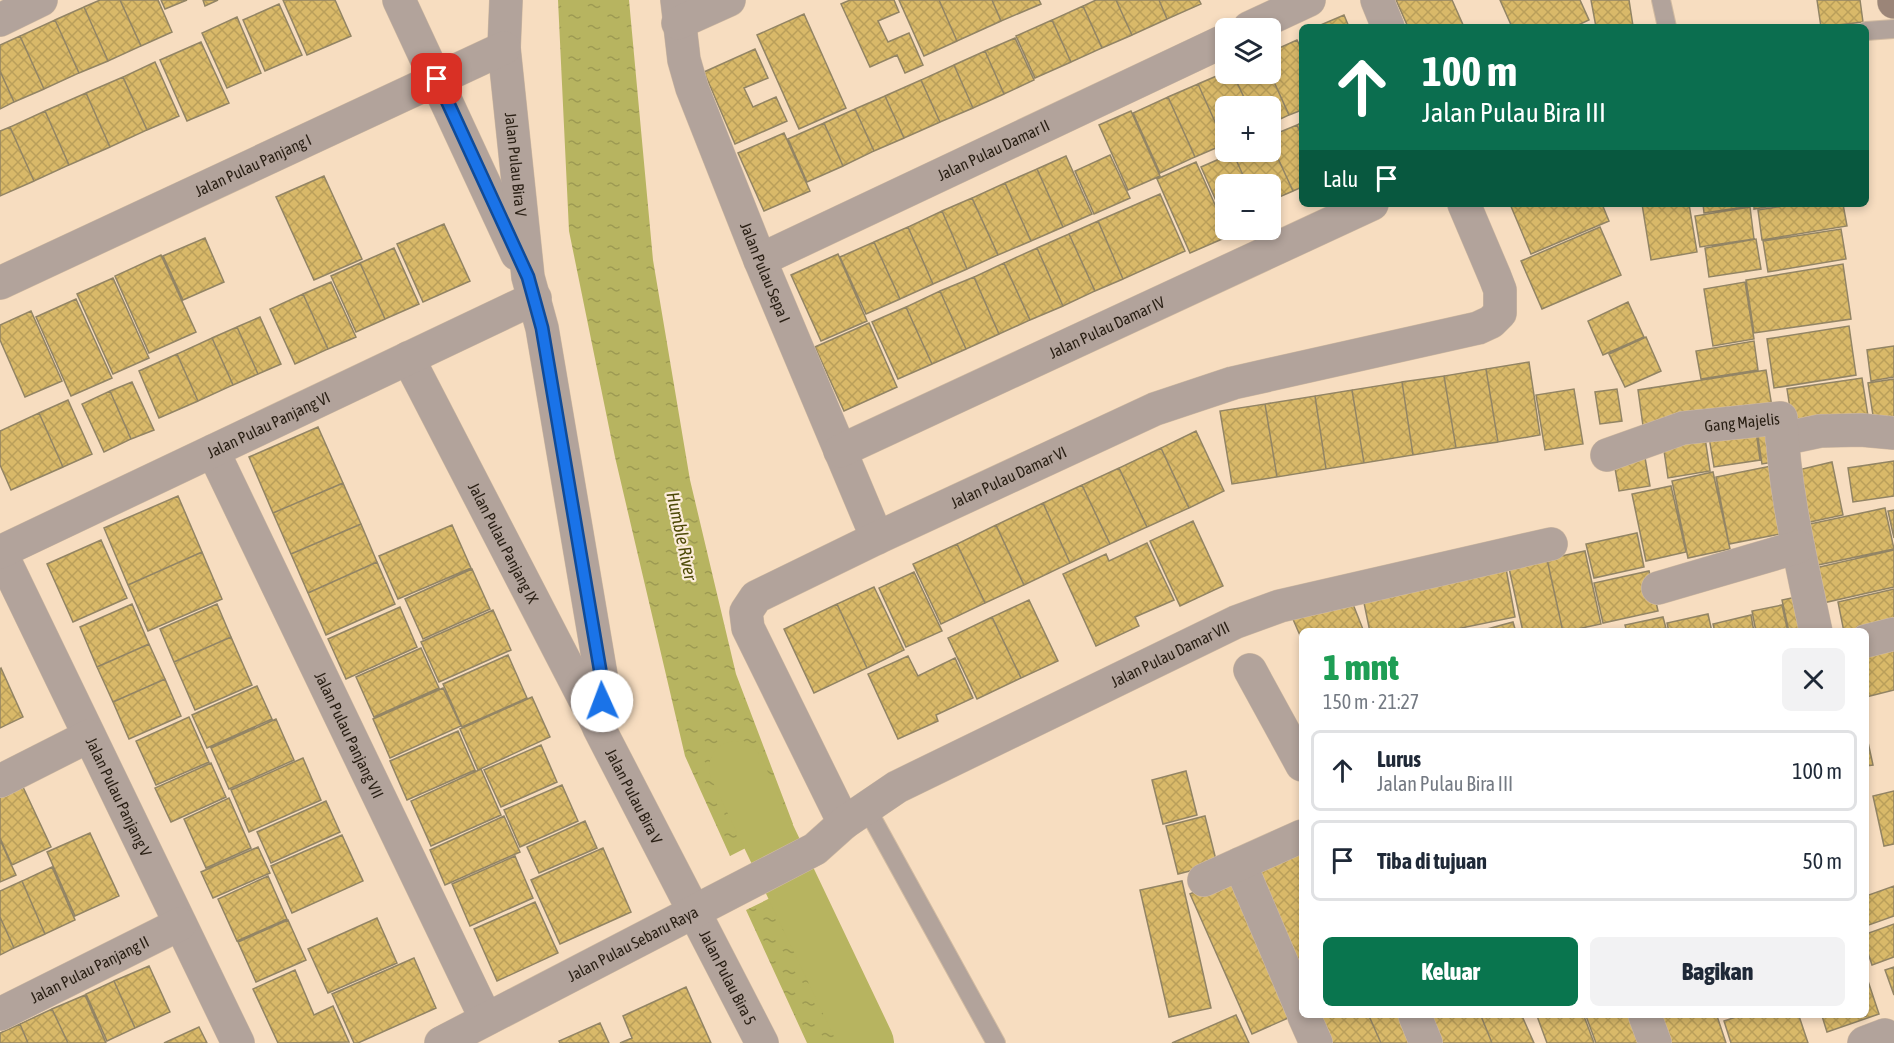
<!DOCTYPE html>
<html lang="id">
<head>
<meta charset="utf-8">
<style>
	:root { --surface:#fff; --page:#f2f2f3; --text:#1f2937; --muted:#747a83; --line:#e0e1e3; --accent:#09754e }
	body { margin:0; font-family:"Asap Condensed",sans-serif; background:var(--page); color:var(--text); height:100vh; display:flex; flex-direction:column; font-size:22px; white-space:nowrap }
	* { box-sizing:border-box; margin:0 }
	p { font-size:20px; color:var(--muted) }
	.icon { flex:none; width:33px; height:33px; fill:none; stroke:currentColor; stroke-width:2; stroke-linecap:round; stroke-linejoin:round }
	.map { position:relative; flex:1; overflow:hidden }
	.side { position:absolute; left:1299px; top:628px; width:570px; height:390px; display:flex; flex-direction:column; background:var(--surface); border-radius:9px; box-shadow:0 3px 9px #0003 }
	.side>* { flex:none }
	.top-card { position:absolute; left:1299px; top:24px; width:570px; height:183px; border-radius:9px; box-shadow:0 3px 9px #0003; background:#0b6e4f; color:#fff; overflow:hidden }
	.tools { position:absolute; left:1215px; top:18px; display:grid; gap:12px }
	.tools a { display:grid; place-items:center; width:66px; height:66px; border-radius:9px; background:var(--surface); box-shadow:0 3px 9px #0003; font-size:30px }
	.pin { position:absolute; display:grid; place-items:center; width:51px; height:51px; color:#fff; margin:-26px; border-radius:12px; box-shadow:0 3px 9px #0006 }
	.me { position:absolute; width:66px; margin:-33px; rotate:358deg; stroke-linejoin:round; filter:drop-shadow(0 0 4px #0008) }
	.turn { display:flex; align-items:center; gap:21px; height:126px; padding:0 24px; font-size:27px }
	.turn .icon { width:78px; height:78px; stroke-width:2.5 }
	.turn b { display:block; font-size:42px; line-height:51px }
	.then { display:flex; align-items:center; height:57px; padding:0 24px; background:#0003; gap:12px; font-size:22px }
	.round { display:grid; place-items:center; flex:none; width:63px; height:63px; border-radius:9px; background:var(--page) }
	.headline { display:flex; align-items:center; justify-content:space-between; height:102px; padding:0 24px }
	h1 { font-size:36px; font-weight:800; line-height:45px; color:#1e9e55 }
	.action { display:flex; gap:12px; margin-top:auto; padding:12px 24px }
	.action a { flex:1; height:69px; border-radius:9px; background:var(--accent); color:#fff; font-size:24px; font-weight:800; line-height:69px; text-align:center }
	.action a+a { background:var(--page); color:var(--text) }
	ul { padding:0; list-style:none }
	li { display:flex; align-items:center; gap:18px; height:81px; margin:0 12px 9px; padding:0 12px; border:3px solid var(--line); border-radius:9px }
	li div { flex:1 }
	li b { display:block; font-size:22px }
	li em { font-style:normal }
	.map>svg:first-child { display:block }
	.water { fill:url(#water-ripples) }
	.lines { fill:none; stroke-linecap:round; stroke-linejoin:round }
	.river { stroke:#b7b460; stroke-width:54 }
	.building { fill:url(#building-cross-hatch); stroke:#928464; stroke-width:1.5 }
	.service-casing { stroke:#d2bba1; stroke-width:20 }
	.minor-casing { stroke:#d2bba1; stroke-width:34 }
	.secondary-casing { stroke:#d2bba1; stroke-width:34 }
	.service { stroke:#b2a39b; stroke-width:18 }
	.minor { stroke:#b2a39b; stroke-width:33 }
	.secondary { stroke:#9b8578; stroke-width:33 }
	.route-casing { stroke:#114b97; stroke-width:15 }
	.route { stroke:#1a73e8; stroke-width:10 }
	.labels { text-anchor:middle; dominant-baseline:central; stroke-width:4.5; stroke-linejoin:round; paint-order:stroke }
	.street-label { font-size:16px; fill:#291f14; stroke:#fcecdb }
	.water-label { font-size:18px; font-style:italic; fill:#4e4a07; stroke:#fcecdb }
</style>
</head>
<body>
<div class="map">
<svg width="1894" height="1043" viewBox="0 0 1894 1043">
	<defs>
		<pattern id="water-ripples" width="26" height="14" patternUnits="userSpaceOnUse" patternTransform="scale(1.5)"><rect width="26" height="14" fill="#b7b460"/><path d="M2 4q2-2 4 0t4 0M15 11q2-2 4 0t4 0" fill="none" stroke="#9d9a52"/></pattern>
		<pattern id="building-cross-hatch" width="8" height="8" patternUnits="userSpaceOnUse" patternTransform="scale(1.5)"><rect width="8" height="8" fill="#d9b969"/><path d="M0 0l8 8M0 8l8-8" fill="none" stroke="#ba9f5a"/></pattern>
	</defs>
	<rect width="100%" height="100%" fill="#f7ddc0"/>
	<path class="water" d="M558,0H629L653,260L690,480L736,674L793,824L730,856L685,756L615,457L569,231Z
		M813,877L886,1043H807L746,910Z"/>
	<g class="lines">
		<path class="river" d="M736,768L867,1043"/>
	</g>
	<path class="building" d="M100,0H120L141,46L108,61L84,7Z
		M120,0H158L172,32L141,46Z
		M161,0H187L165,9Z
		M203,0H218L205,6Z
		M283,0H335L351,36L307,55Z
		M850,0H894L899,12L878,21L888,42L909,33L923,65L905,73L897,55L870,67L841,4Z
		M899,0H939L957,41L924,56Z
		M939,0H992L1001,21L957,41Z
		M992,0H1039L1041,4L1001,21Z
		M1096,0H1116L1132,35L1102,48L1083,6Z
		M1116,0H1159L1167,19L1132,35Z
		M1159,0H1199L1201,4L1167,19Z
		M1396,0H1452L1464,27H1408Z
		M1500,0H1580L1589,20L1574,27H1512Z
		M1591,0H1629L1633,26L1596,27Z
		M1817,0H1860L1863,22L1821,27Z
		M279,4L302,55L265,71L243,20Z
		M1083,6L1102,48L1071,62L1052,20Z
		M84,7L108,61L79,73L55,20Z
		M804,14L846,108L799,129L757,35Z
		M1344,15L1349,27H1316Z
		M237,17L261,73L227,88L202,33Z
		M55,20L79,73L44,89L20,36Z
		M1052,20L1071,62L1035,78L1016,36Z
		M20,36L44,89L14,102L0,71V45Z
		M1015,38L1034,80L1004,94L985,51Z
		M1297,40L1302,50V110L1289,115L1270,73V52Z
		M201,42L229,103L187,121L160,60Z
		M755,49L768,78L744,88L753,107L776,97L787,121L735,144L704,72Z
		M985,51L1004,94L973,108L954,65Z
		M155,62L179,116L147,130L123,77Z
		M954,65L973,108L940,122L921,80Z
		M0,71L14,102L0,109Z
		M1226,72V74H1233L1248,106H1226L1225,144L1198,84Z
		M1270,73L1289,115L1270,124V106H1248L1233,74Z
		M123,77L147,130L110,147L86,93Z
		M921,80L940,122L904,138L885,96Z
		M1198,84L1225,144L1195,157L1168,97Z
		M86,93L110,147L69,165L45,111Z
		M885,96L904,138L874,151L855,109Z
		M1168,97L1195,157L1160,173L1133,113Z
		M855,109L874,151L843,166L824,123Z
		M45,111L69,165L34,181L10,127Z
		M1131,111L1160,176L1128,190L1099,125Z
		M1302,122V137L1297,125Z
		M824,123L843,166L807,182L788,139Z
		M1297,125L1302,137V187L1293,191L1270,141V136Z
		M10,127L34,181L0,196V131Z
		M784,133L810,191L764,211L738,153Z
		M1270,141L1293,191L1270,201V184H1247L1233,153L1270,152Z
		M1233,153L1247,184H1226L1225,221L1201,167Z
		M1110,155L1130,198L1094,214L1075,171Z
		M1066,156L1092,214L1063,227L1037,169Z
		M1196,162L1229,236L1190,253L1157,179Z
		M1037,169L1063,227L1031,241L1005,183Z
		M324,176L362,259L314,280L276,197Z
		M1005,183L1031,241L998,255L972,198Z
		M1160,194L1185,251L1123,279L1098,221Z
		M972,198L998,255L967,269L942,211Z
		M1510,204H1602L1609,221L1531,254Z
		M1642,204H1689L1697,252L1651,260Z
		M1703,204H1750L1751,206L1704,213Z
		M1754,204H1785L1754,209Z
		M1795,204H1843L1847,226L1762,240L1758,210Z
		M1750,207L1754,239L1700,247L1695,216Z
		M942,211L967,269L933,284L908,227Z
		M1098,221L1123,279L1095,291L1069,234Z
		M444,224L470,281L423,302L397,244Z
		M908,227L933,284L900,299L874,242Z
		M1600,227L1621,275L1542,309L1521,261Z
		M1841,229L1846,259L1768,272L1763,241Z
		M1069,234L1095,291L1063,306L1037,248Z
		M205,238L224,282L183,300L163,256Z
		M1756,239L1761,269L1709,277L1705,248Z
		M874,242L900,299L866,314L840,257Z
		M394,248L419,304L385,319L360,263Z
		M1037,248L1063,306L1030,320L1004,263Z
		M838,254L867,321L821,341L791,275Z
		M161,255L196,332L149,353L115,276Z
		M360,263L385,319L356,332L331,276Z
		M1004,263L1030,320L999,334L974,277Z
		M1843,264L1851,319L1754,333L1746,280Z
		M974,277L999,334L966,349L940,291Z
		M113,278L149,358L113,374L77,294Z
		M331,282L356,337L328,349L303,294Z
		M1745,282L1754,339L1713,346L1704,289Z
		M940,291L966,349L932,364L906,307Z
		M303,294L328,349L295,364L270,309Z
		M76,299L112,378L71,396L36,317Z
		M1628,302L1644,337L1603,355L1588,321Z
		M906,307L932,364L898,379L872,322Z
		M31,311L62,381L25,397L0,340V325Z
		M260,317L281,364L258,374L237,327Z
		M869,323L897,387L844,411L815,347Z
		M1849,326L1856,375L1774,388L1767,339Z
		M237,327L258,374L233,385L212,338Z
		M1646,337L1661,371L1625,387L1609,354Z
		M212,338L233,385L198,401L177,354Z
		M1754,341L1758,370L1701,379L1696,351Z
		M1894,346V377L1871,381L1867,350Z
		M177,354L198,401L159,418L139,371Z
		M1529,362L1540,435L1498,442L1486,369Z
		M1486,369L1498,442L1456,448L1444,376Z
		M1766,370L1773,413L1644,433L1638,390Z
		M1444,376L1456,448L1413,455L1402,382Z
		M1862,378L1868,416L1793,427L1787,389Z
		M1894,379V419L1874,422L1868,383Z
		M132,382L154,430L131,439L110,391Z
		M1402,382L1413,455L1364,463L1352,390Z
		M1574,389L1583,444L1545,450L1536,395Z
		M1617,389L1622,421L1600,424L1595,392Z
		M1352,390L1364,463L1326,469L1315,396Z
		M110,391L131,439L104,452L82,404Z
		M1315,396L1326,469L1277,477L1265,404Z
		M68,400L92,454L63,467L39,413Z
		M1265,404L1277,477L1232,484L1220,411Z
		M39,413L63,467L11,490L0,465V431Z
		M1778,420L1785,460L1762,464L1756,424Z
		M1755,424L1760,460L1714,467L1708,431Z
		M318,427L343,483L273,513L249,457Z
		M1196,431L1224,491L1189,508L1161,448Z
		M1704,431L1710,471L1668,478L1662,437Z
		M1161,448L1189,508L1147,527L1119,468Z
		M1644,452L1650,486L1619,491L1613,457Z
		M1894,461V496L1853,502L1848,468Z
		M1832,462L1843,515L1805,523L1794,471Z
		M1781,464L1795,531L1729,544L1716,477Z
		M1119,468L1147,527L1110,544L1082,485Z
		M1713,472L1730,549L1688,558L1672,481Z
		M343,483L361,524L291,554L273,513Z
		M1082,485L1110,544L1070,563L1043,503Z
		M1671,486L1686,552L1646,561L1632,494Z
		M178,496L202,552L128,585L104,528Z
		M1043,503L1070,563L1024,585L996,525Z
		M1885,508L1894,549L1813,566L1805,525Z
		M1894,510V538L1888,511Z
		M1193,521L1223,586L1180,606L1150,541Z
		M361,524L377,562L308,593L291,554Z
		M452,525L471,568L398,599L379,556Z
		M996,525L1024,585L985,603L957,544Z
		M1637,533L1644,567L1594,578L1586,544Z
		M101,540L127,598L73,622L47,564Z
		M1147,543L1174,600L1135,617L1139,626L1096,646L1063,574L1106,554L1109,561Z
		M957,544L985,603L941,624L913,564Z
		M1894,550V587L1823,603L1815,568Z
		M1585,551L1601,624L1563,632L1547,559Z
		M202,552L222,599L148,631L128,585Z
		M1547,559L1563,632H1523L1509,568Z
		M377,562L395,604L326,635L308,593Z
		M1505,563L1515,617L1442,632H1370L1362,593Z
		M472,569L490,609L423,639L405,599Z
		M1649,571L1658,611L1603,623L1594,583Z
		M914,572L942,631L906,647L879,588Z
		M874,587L904,650L867,668L837,604Z
		M1894,589V628L1844,632L1838,602Z
		M1349,594L1364,632H1302V640L1292,617Z
		M1806,595L1814,632H1789L1782,600Z
		M1029,600L1058,661L1021,678L992,617Z
		M132,604L149,644L97,667L80,627Z
		M217,604L231,637L174,662L160,629Z
		M837,604L867,668L814,693L784,629Z
		M1782,605L1788,632H1756L1752,611Z
		M400,607L417,647L346,679L328,639Z
		M493,610L511,650L439,682L421,642Z
		M1708,614L1712,632H1669L1667,623Z
		M1751,615L1754,632H1715L1713,624Z
		M992,617L1021,678L977,699L948,638Z
		M1663,617L1667,632H1627L1625,625Z
		M1513,622L1516,632H1476Z
		M231,637L252,685L195,710L174,662Z
		M1894,643V690L1866,697V649Z
		M149,644L165,679L113,702L97,667Z
		M421,648L439,688L374,717L356,677Z
		M508,655L527,698L462,727L443,684Z
		M908,656L918,676L955,658L973,698L936,715L938,721L898,739L868,674Z
		M1,668L23,717L0,728V669Z
		M165,679L181,716L129,739L113,702Z
		M257,686L272,719L207,748L192,715Z
		M443,688L461,726L390,758L373,719Z
		M532,697L550,737L478,770L460,729Z
		M189,717L209,762L156,785L136,741Z
		M276,719L294,760L229,789L211,748Z
		M458,731L475,770L407,800L390,761Z
		M1866,733L1873,765L1866,766Z
		M541,745L557,782L501,807L484,770Z
		M303,758L321,800L249,832L231,790Z
		M211,763L226,797L171,822L155,788Z
		M481,769L501,815L431,846L411,801Z
		M1186,771L1197,815L1163,824L1152,780Z
		M562,785L578,821L520,847L504,810Z
		M23,787L51,847L12,865L0,838V797Z
		M1894,791V844L1884,846L1873,796Z
		M229,798L251,848L206,868L184,819Z
		M326,801L340,832L271,863L257,832Z
		M504,816L520,852L445,885L430,850Z
		M1205,816L1217,864L1178,874L1166,826Z
		M585,821L597,848L539,873L527,847Z
		M90,833L119,896L75,916L47,852Z
		M342,835L363,881L292,913L271,866Z
		M0,840L16,875L0,882Z
		M1294,841L1302,860V980L1249,860Z
		M258,847L270,873L213,898L201,872Z
		M603,848L631,912L560,944L531,880Z
		M515,856L533,898L470,926L452,884Z
		M52,867L75,920L45,934L22,881Z
		M1234,874L1295,1015L1252,1034L1190,894Z
		M268,876L287,919L237,941L218,899Z
		M22,881L45,934L14,948L0,917V891Z
		M1182,881L1211,1008L1169,1017L1140,890Z
		M1894,886V916L1866,926V896Z
		M535,902L558,953L497,981L474,929Z
		M0,917L14,948L0,955Z
		M377,918L397,963L328,993L308,949Z
		M288,920L306,960L256,982L238,942Z
		M1894,924V957L1872,965L1866,947V934Z
		M414,958L436,1008L358,1043H354L332,994Z
		M149,966L170,1012L135,1028L114,981Z
		M1894,967V995L1885,970Z
		M295,970L314,1015L333,1006L349,1042L278,1043L253,989Z
		M1866,975L1879,1014L1827,1032L1822,1016H1866Z
		M114,981L135,1028L107,1041L86,994Z
		M686,987L711,1043H620L632,1038L623,1016Z
		M85,995L106,1043H68L52,1009Z
		M52,1009L68,1043H28L20,1024Z
		M1236,1015L1249,1043H1172Z
		M1317,1016H1369L1381,1043H1330Z
		M1369,1016H1410L1422,1043H1381Z
		M1429,1016H1481L1492,1043H1440Z
		M1481,1016H1522L1534,1043H1492Z
		M1537,1016H1584L1594,1043H1547Z
		M1586,1016H1642L1651,1043H1596Z
		M1657,1016H1717L1726,1043H1667Z
		M1739,1016H1799L1808,1043H1731L1724,1021Z
		M600,1023L609,1043H560L559,1041Z
		M20,1024L28,1043H0V1033Z
		M199,1027L207,1043H164Z"/>
	<g class="lines">
		<defs>
			<path id="service" d="M1661,0L1667,27
				M1866,31L1894,29
				M866,807L996,1043"/>
			<g id="minor">
				<path d="M399,0L517,254"/>
				<path id="s1" d="M506,0L504,48L528,277L542,328L602,681L599,728L762,1043"/>
				<path id="s2" d="M677,0L684,60L692,88L760,260L877,538"/>
				<path d="M1377,0L1388,27"/>
				<path d="M0,20L41,0"/>
				<path d="M678,23L729,0"/>
				<path d="M1249,28L1309,0"/>
				<path id="s3" d="M760,260L1226,40"/>
				<path id="s4" d="M0,283L504,48"/>
				<path id="s5" d="M408,358L599,727"/>
				<path d="M1782,439L1820,431L1861,430L1894,433"/>
				<path id="s6" d="M213,451L486,1019"/>
				<path id="s7" d="M840,451L1372,204"/>
				<path id="s8" d="M1607,455L1683,428L1781,418C1784,490 1801,561 1816,632"/>
				<path id="s9" d="M0,551L238,1043"/>
				<path id="s10" d="M0,552L535,298"/>
				<path d="M1658,588L1798,547"/>
				<path d="M1866,641L1894,634"/>
				<path d="M1250,670L1302,765"/>
				<path d="M0,781L89,736"/>
				<path id="s11" d="M844,823L748,628L746,612L756,597L877,538L1155,409L1233,383L1478,328L1491,322L1500,313V290L1495,277L1464,204"/>
				<path d="M1240,864L1302,1010"/>
				<path d="M1204,880L1302,836"/>
				<path id="s12" d="M0,1014L180,924"/>
				<path d="M1304,1016L1316,1043"/>
				<path d="M1415,1016L1426,1043"/>
				<path d="M1645,1016L1655,1043"/>
				<path id="s13" d="M441,1043L815,849L844,823L897,787L1236,622L1280,606L1551,544"/>
				<path d="M1864,1043L1885,1035"/>
			</g>
			<path id="secondary" d="M1894,0V2"/>
		</defs>
		<use href="#service" class="service-casing"/>
		<use href="#minor" class="minor-casing"/>
		<use href="#secondary" class="secondary-casing"/>
		<use href="#service" class="service"/>
		<use href="#minor" class="minor"/>
		<use href="#secondary" class="secondary"/>
	</g>
	<g class="lines">
		<defs>
			<path id="route" d="M437,79L528,277L542,328L602,681V701"/>
		</defs>
		<use href="#route" class="route-casing"/>
		<use href="#route" class="route"/>
	</g>
	<g class="labels">
		<g class="street-label">
			<text stroke="none"><textPath href="#s3" startOffset="258">Jalan Pulau Damar II</textPath></text>
			<text stroke="none"><textPath href="#s1" startOffset="165">Jalan Pulau Bira V</textPath></text>
			<text stroke="none"><textPath href="#s4" startOffset="279">Jalan Pulau Panjang I</textPath></text>
			<text stroke="none"><textPath href="#s2" startOffset="288">Jalan Pulau Sepa I</textPath></text>
			<text stroke="none"><textPath href="#s7" startOffset="294">Jalan Pulau Damar IV</textPath></text>
			<text stroke="none"><textPath href="#s10" startOffset="297">Jalan Pulau Panjang VI</textPath></text>
			<text stroke="none"><textPath href="#s8" startOffset="140">Gang Majelis</textPath></text>
			<text stroke="none"><textPath href="#s11" startOffset="531">Jalan Pulau Damar VI</textPath></text>
			<text stroke="none"><textPath href="#s5" startOffset="208">Jalan Pulau Panjang IX</textPath></text>
			<text stroke="none"><textPath href="#s13" startOffset="828">Jalan Pulau Damar VII</textPath></text>
			<text stroke="none"><textPath href="#s6" startOffset="315">Jalan Pulau Panjang VII</textPath></text>
			<text stroke="none"><textPath href="#s1" startOffset="813">Jalan Pulau Bira V</textPath></text>
			<text stroke="none"><textPath href="#s9" startOffset="273">Jalan Pulau Panjang V</textPath></text>
			<text stroke="none"><textPath href="#s13" startOffset="216">Jalan Pulau Sebaru Raya</textPath></text>
			<text stroke="none"><textPath href="#s12" startOffset="100">Jalan Pulau Panjang II</textPath></text>
			<text stroke="none"><textPath href="#s1" startOffset="1017">Jalan Pulau Bira 5</textPath></text>
		</g>
		<g class="water-label">
			<text transform="translate(682 536) rotate(78)">Humble River</text>
		</g>
	</g>
</svg>
<div class="tools">
<a><svg class="icon" aria-label="layers" viewBox="0 0 24 24"><path d="M12 4l9 5-9 5-9-5zM3 14l9 5 9-5"/></svg></a>
<a>+</a>
<a>−</a>
</div>
<div class="pin" style="left:437px;top:79px;background:#d93025"><svg class="icon" aria-label="arrive" viewBox="0 0 24 24"><path d="M6 21V4h12l-3 4 3 4H6"/></svg></div>
<svg class="me" style="left:602px;top:701px" viewBox="-20 -20 40 40"><circle r="19" fill="#fff"/><path d="M0-13L10 11 0 6-10 11z" fill="#1a73e8"/></svg>
<div class="top-card">
<div class="turn"><svg class="icon" aria-label="ahead" viewBox="0 0 24 24"><path d="M12 20V5M6 11l6-6 6 6"/></svg><div><b>100 m</b>Jalan Pulau Bira III</div></div>
<div class="then">Lalu<svg class="icon" aria-label="arrive" viewBox="0 0 24 24"><path d="M6 21V4h12l-3 4 3 4H6"/></svg></div>
</div>
<section class="side">
<div class="headline"><div><h1>1 mnt</h1><p>150 m · 21:27</p></div><a class="round"><svg class="icon" aria-label="close" viewBox="0 0 24 24"><path d="M6 6l12 12M18 6L6 18"/></svg></a></div>
<ul>
<li><svg class="icon" aria-label="ahead" viewBox="0 0 24 24"><path d="M12 20V5M6 11l6-6 6 6"/></svg><div><b>Lurus</b><p>Jalan Pulau Bira III</p></div><em>100 m</em></li>
<li><svg class="icon" aria-label="arrive" viewBox="0 0 24 24"><path d="M6 21V4h12l-3 4 3 4H6"/></svg><div><b>Tiba di tujuan</b></div><em>50 m</em></li>
</ul>
<div class="action"><a>Keluar</a><a>Bagikan</a></div>
</section>
</div>
</body>
</html>
